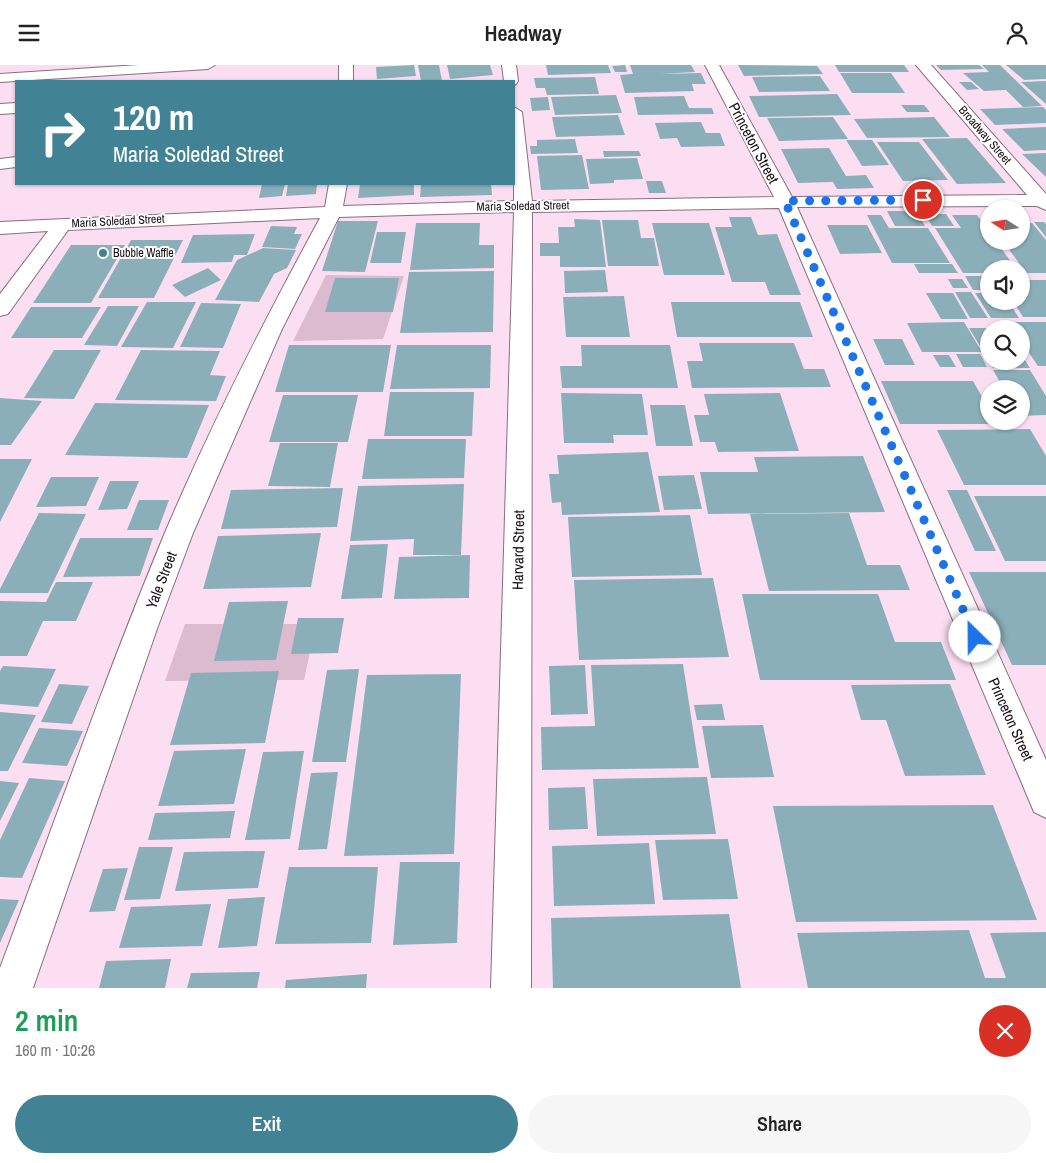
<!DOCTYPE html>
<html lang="en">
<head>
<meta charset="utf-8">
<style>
	:root { --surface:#fff; --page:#f6f6f6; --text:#222; --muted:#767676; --accent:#418394 }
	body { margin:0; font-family:"Archivo Narrow",sans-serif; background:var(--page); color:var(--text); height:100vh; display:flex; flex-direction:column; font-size:19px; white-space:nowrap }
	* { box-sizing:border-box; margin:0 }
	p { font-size:16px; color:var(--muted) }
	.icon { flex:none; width:28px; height:28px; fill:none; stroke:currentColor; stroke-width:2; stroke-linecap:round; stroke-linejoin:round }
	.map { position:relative; height:923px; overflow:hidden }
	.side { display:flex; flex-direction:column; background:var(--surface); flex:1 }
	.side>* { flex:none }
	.guide { position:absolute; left:15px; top:15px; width:500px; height:105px; border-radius:0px; box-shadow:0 1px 4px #0004; background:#418394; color:#fff; overflow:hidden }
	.needle { width:32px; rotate:282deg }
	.fabs { position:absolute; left:980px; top:135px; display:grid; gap:10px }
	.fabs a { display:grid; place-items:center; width:50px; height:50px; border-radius:50%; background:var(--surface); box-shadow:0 1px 4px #0004; font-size:25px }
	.pin { position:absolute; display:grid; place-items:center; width:42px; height:42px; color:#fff; margin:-21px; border:2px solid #fff; border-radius:50%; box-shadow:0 1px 5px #0007 }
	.me { position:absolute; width:55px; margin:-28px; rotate:337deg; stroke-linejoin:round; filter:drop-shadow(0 0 4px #0008) }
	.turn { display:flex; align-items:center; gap:18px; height:105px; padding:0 15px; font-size:22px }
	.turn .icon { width:65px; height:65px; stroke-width:2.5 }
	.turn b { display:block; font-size:35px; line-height:42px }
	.round { display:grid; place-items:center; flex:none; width:52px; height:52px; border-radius:26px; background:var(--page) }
	.summary { display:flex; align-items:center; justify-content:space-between; height:85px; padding:0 15px }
	h1 { font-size:30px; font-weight:600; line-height:38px; color:#1e9e55 }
	.button { display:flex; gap:10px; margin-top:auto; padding:10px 15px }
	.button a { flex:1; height:58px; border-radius:30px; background:var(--accent); color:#fff; font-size:20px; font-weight:600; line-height:58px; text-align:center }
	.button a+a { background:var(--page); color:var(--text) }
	header { display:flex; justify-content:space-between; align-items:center; height:65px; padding:0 15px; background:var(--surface); font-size:22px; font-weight:600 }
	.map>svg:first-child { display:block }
	.green { fill:#dcbbd1 }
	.building { fill:#8bafb9 }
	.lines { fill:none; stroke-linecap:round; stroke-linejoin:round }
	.minor-casing { stroke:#886e7f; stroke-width:2 }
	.minor { fill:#fff; fill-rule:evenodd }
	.route { stroke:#1a73e8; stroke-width:9; stroke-dasharray:0 16.2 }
	.poi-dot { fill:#418394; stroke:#fff; stroke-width:2 }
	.labels { text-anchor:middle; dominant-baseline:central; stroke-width:4; stroke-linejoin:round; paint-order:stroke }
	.far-street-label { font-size:12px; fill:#180e15; stroke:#fff }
	.far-poi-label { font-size:12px; fill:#180e15; stroke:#fff; text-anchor:start }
	.street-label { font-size:15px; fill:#180e15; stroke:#fff }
</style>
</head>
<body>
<header><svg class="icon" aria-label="menu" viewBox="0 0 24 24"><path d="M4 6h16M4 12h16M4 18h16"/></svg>Headway<svg class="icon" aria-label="person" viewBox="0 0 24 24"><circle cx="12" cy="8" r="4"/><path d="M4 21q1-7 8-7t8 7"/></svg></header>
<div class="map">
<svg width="1046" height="923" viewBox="0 0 1046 923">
	<rect width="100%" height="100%" fill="#fcdef2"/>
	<path class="green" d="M326,210L404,211L383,274L293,276Z
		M185,559H316L304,615L165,616Z"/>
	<path class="building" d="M414,0L416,11L377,14L376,2Z
		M418,0H439L442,16H421Z
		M447,0H490L493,10L450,14Z
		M546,0H608L611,8L548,10Z
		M625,0L627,7H615L612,1Z
		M630,0H691L695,7L660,9L701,8L706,19H692L694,26L625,28L620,10L633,9Z
		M738,0L817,1L823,9L744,11Z
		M835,0H904L909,7H839Z
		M936,0H979L984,4L941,5Z
		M982,0H1000L1042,41L1023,42L1006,25L984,26L963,8L989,7Z
		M1006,0H1046V14L1024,15Z
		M840,8H891L905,28H852Z
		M820,11L830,26L759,27L752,12Z
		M595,12L599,29L547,30L545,23H536L534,13Z
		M1046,16V39L1021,17Z
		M959,17H971L979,24L967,25Z
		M837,29L851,50L759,52L749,31Z
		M616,30L622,48L555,50L551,32Z
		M684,31L689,43H712L714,49L638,50L634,32Z
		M548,32L550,45L532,46L530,33Z
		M901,40H924L930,47H907Z
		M1043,42L1046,45V58L995,60L980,44Z
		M618,50L625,70L556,72L552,52Z
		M833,52L848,74L779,76L767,53Z
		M934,52L950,72L867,73L854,54Z
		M701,57L706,68H720L725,81L681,82L677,73L660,74L655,58Z
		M1046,62V85L1024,86L1002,64Z
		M967,73L1006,118L957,119L922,74Z
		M575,74L578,88L531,89L530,81H537V75Z
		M846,75H872L889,100L862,101Z
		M877,77H919L948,115L903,116Z
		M829,83L846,111L866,110L874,123L837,124L833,117L798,118L781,84Z
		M603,86H639L641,91L604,92Z
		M1046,88V112L1022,89Z
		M582,90L589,124L541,125L537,91Z
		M637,93L643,114L614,115V118L590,119L586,94Z
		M646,116H662L666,128H649Z
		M262,119H285L282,131L259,133Z
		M288,119H317L316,129L286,131Z
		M360,119H414V130L358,133Z
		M421,119H491L492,130L420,132Z
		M887,146H916L925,161H895Z
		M925,149H946L954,161H932Z
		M867,150H881L889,163H928L950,198H892Z
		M952,150H977L989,166V176H996L1016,204H989V208H963L935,163H961Z
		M729,152H751L758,170L777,169L801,230H770L765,217H732L715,162H732Z
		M574,154L600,155L606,202H560V191H540V178H559L558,162H575Z
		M602,155H638L641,173H654L659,201H608Z
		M338,156H378L365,207L322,206Z
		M1034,157H1044L1046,159V172Z
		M416,158H480L479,180H494V203L410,205Z
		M652,158H709L725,210H664Z
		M1021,158H1032L1046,175V208H1026L1003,176H1021Z
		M827,160H867L882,188L840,189Z
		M271,161L297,162L294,169H302L295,184L262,182Z
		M377,167H406L401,198H370Z
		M255,169L247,190H234L232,197L181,198L193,170Z
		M131,175H183L154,233H98Z
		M71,180H125L91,238H33Z
		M263,183L296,185L287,203L274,209L259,237L215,235L237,195Z
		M914,199H952L958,208H919Z
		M208,203L221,215L185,232L172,220Z
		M605,205L608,227L565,228L564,206Z
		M494,206L493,267L400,268L409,207Z
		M965,211H989V225H973Z
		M335,213H399L393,247H325Z
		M948,214H962L968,223H953Z
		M1021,215H1046V252H1023L1013,236H1021Z
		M955,227H971L988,253H970Z
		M926,228H953L968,254H941Z
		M975,228H989V236H1008L1019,253H991Z
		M624,231L630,272H566L563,232Z
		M147,237H196L173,283L121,282Z
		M671,237H800L813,272H677Z
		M201,238L241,239L223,283L180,282Z
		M108,241H139L117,281L84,280Z
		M31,242H101L82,273H11Z
		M964,257L982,287H922L907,258Z
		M1009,257H1046V301H1038L1021,276V264H1013Z
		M969,263H989V296Z
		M873,274H902L915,300H885Z
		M699,278H794L804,304H824L831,322L692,323L687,296H703Z
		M289,280H391L383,327H275Z
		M397,280H491L490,323L390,324Z
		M581,280H670L678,323H562L560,301H582Z
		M54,285H101L74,334L24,333Z
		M141,285L220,286L210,310L226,311L216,336L115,335Z
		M956,289H980L987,302H963Z
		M1021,289L1030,303H993L989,296H1021Z
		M933,290H949L956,302H940Z
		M993,305H1030L1046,331V350L1021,351V324H1004Z
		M881,316H973L989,344V356H995L997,359H900Z
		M390,327H474L472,371H384Z
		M561,328L642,329L648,370H613L614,378H564Z
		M780,328L799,386L718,387L715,377H700L694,350H709L704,329Z
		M283,330H358L348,377H269Z
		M0,333L42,336L11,380H0Z
		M95,338L209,340L187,393L65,390Z
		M650,340H685L693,381H656Z
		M1030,364L1046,391V420H964L937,365Z
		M368,374H466L464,413L362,414Z
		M280,378H338L330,422L268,421Z
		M648,387L660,447L562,450L561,437L552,438L549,409H559L557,390Z
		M863,391L885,447L708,449L700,407H758L754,392Z
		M0,394H32L0,457Z
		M694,410L702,444L664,445L658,411Z
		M51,412H99L86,441L36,442Z
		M110,416H139L127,444L98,445Z
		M464,419L461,490H413L414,474L350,476L358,421Z
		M343,423L337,462L221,464L231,425Z
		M947,425H967L996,486H975Z
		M974,431H1046V496H1005Z
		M139,435H169L158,465H127Z
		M39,448L86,449L48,528H0V524Z
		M849,448L867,500H900L910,525L769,526L750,449Z
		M690,450L702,510L572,512L568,452Z
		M321,468L311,522L203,524L218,471Z
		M80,473H153L140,511L63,512Z
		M388,479L382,533L341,534L350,480Z
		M470,490L469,533L394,534L399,492Z
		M969,507H1046V600H1012Z
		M713,513L729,592L579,595L574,515Z
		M56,517H93L76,556H43L27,591H0V536L46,537Z
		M742,529H878L895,577H941L956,615H760Z
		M288,536L276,595L214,596L229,537Z
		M298,553H344L338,588L291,589Z
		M683,599L699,703L542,705L541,662L595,661L591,600Z
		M585,600L588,649L551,650L549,601Z
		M3,601L56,604L38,642L0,639V606Z
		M359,604L346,697H312L327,605Z
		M279,606L265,678L170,680L191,608Z
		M461,609L454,789L344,791L367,610Z
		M59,619L89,621L72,659L41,657Z
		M950,619L986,710L905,711L886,655H861L851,620Z
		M722,639L725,655H697L694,640Z
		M0,647L36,650L8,706H0Z
		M763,660L774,712L711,713L702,661Z
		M39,663L83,666L67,701L22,698Z
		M246,684L234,739L158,741L174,686Z
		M304,686L290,774L245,775L263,687Z
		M338,707L327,784L298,785L311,708Z
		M707,712L716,769L597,771L593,714Z
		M29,713L65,716L22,813L0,812V775Z
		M0,716L19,718L0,756Z
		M585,722L588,764L549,765L548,723Z
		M993,740L1037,855L796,857L773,741Z
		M235,746L230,773L148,775L155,748Z
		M728,774L738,834L663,835L655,775Z
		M649,778L655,839L554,841L552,781Z
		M139,782H173L160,834L124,835Z
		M265,786L258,823L175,826L184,787Z
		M400,797H460L457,878L393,880Z
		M289,802H378L371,878L275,879Z
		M128,803L115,846L89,847L103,804Z
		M265,832L257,881L218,883L228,834Z
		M0,834L19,835L0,878Z
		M211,839L202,881L119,883L131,842Z
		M729,849L741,923H553L551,853Z
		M969,865L985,913H1006L990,868L1046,867V923H808L797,868Z
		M171,894L165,923H99L106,896Z
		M260,907L257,923H187L191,908Z
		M367,909L366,923H285L286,915Z"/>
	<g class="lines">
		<defs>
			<path id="minor" d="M139,0H215L208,4L0,17V9Z
				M339,0H353V16H339Z
				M502,0H516L518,16L516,19L514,20V16H504Z
				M705,0H719L792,132L1027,130L916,0H931L1046,129V145L1037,141L797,142L1046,695V753L1034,747L779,143L532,147L531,923H491L514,147L339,152L282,264L193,468L158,561L33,923H0V903C54,759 105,612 164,470C210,361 264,256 320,153L68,165L8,249L0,251V229L48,166L0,169V157L325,142L329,119H347L343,141L514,136V42L522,47L532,136L774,132Z
				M16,38V48L0,49V39Z
				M16,92V102L0,104V94Z"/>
		</defs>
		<use href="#minor" class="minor-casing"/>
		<use href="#minor" class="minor"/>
	</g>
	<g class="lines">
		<path class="route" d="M923,135L785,136L975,572"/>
	</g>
	<circle class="poi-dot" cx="103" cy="188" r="5"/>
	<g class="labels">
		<g class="far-street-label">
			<text transform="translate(985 70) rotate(49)">Broadway Street</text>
			<text transform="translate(523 141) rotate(-1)">Maria Soledad Street</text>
			<text transform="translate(118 156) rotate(-3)">Maria Soledad Street</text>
		</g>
		<g class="far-poi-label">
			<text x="113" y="188">Bubble Waffle</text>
		</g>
		<g class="street-label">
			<text transform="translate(754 78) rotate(62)">Princeton Street</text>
			<text transform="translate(518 485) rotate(-89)">Harvard Street</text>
			<text transform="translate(161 515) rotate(-69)">Yale Street</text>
			<text transform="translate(1011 654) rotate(66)">Princeton Street</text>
		</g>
	</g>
</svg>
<div class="fabs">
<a><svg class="needle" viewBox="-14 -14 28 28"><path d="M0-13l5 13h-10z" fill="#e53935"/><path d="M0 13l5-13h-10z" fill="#767676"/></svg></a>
<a><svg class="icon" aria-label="sound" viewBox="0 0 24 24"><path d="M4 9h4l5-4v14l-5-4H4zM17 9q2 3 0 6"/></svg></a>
<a><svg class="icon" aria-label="search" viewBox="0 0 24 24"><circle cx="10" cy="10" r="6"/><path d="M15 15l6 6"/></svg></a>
<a><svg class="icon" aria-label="layers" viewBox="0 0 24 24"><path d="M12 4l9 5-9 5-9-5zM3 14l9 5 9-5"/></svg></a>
</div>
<div class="pin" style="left:923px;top:135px;background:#d93025"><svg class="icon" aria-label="arrive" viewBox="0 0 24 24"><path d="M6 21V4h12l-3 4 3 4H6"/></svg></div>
<svg class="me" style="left:975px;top:572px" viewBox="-20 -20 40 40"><circle r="19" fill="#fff"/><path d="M0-13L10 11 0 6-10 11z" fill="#1a73e8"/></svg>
<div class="guide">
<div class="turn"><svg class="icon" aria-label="right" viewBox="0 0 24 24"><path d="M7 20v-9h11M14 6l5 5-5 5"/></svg><div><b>120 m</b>Maria Soledad Street</div></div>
</div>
</div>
<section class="side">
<div class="summary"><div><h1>2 min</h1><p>160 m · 10:26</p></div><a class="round" style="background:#d93025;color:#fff"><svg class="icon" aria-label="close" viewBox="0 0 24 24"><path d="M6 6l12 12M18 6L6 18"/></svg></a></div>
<div class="button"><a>Exit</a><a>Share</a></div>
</section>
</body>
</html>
